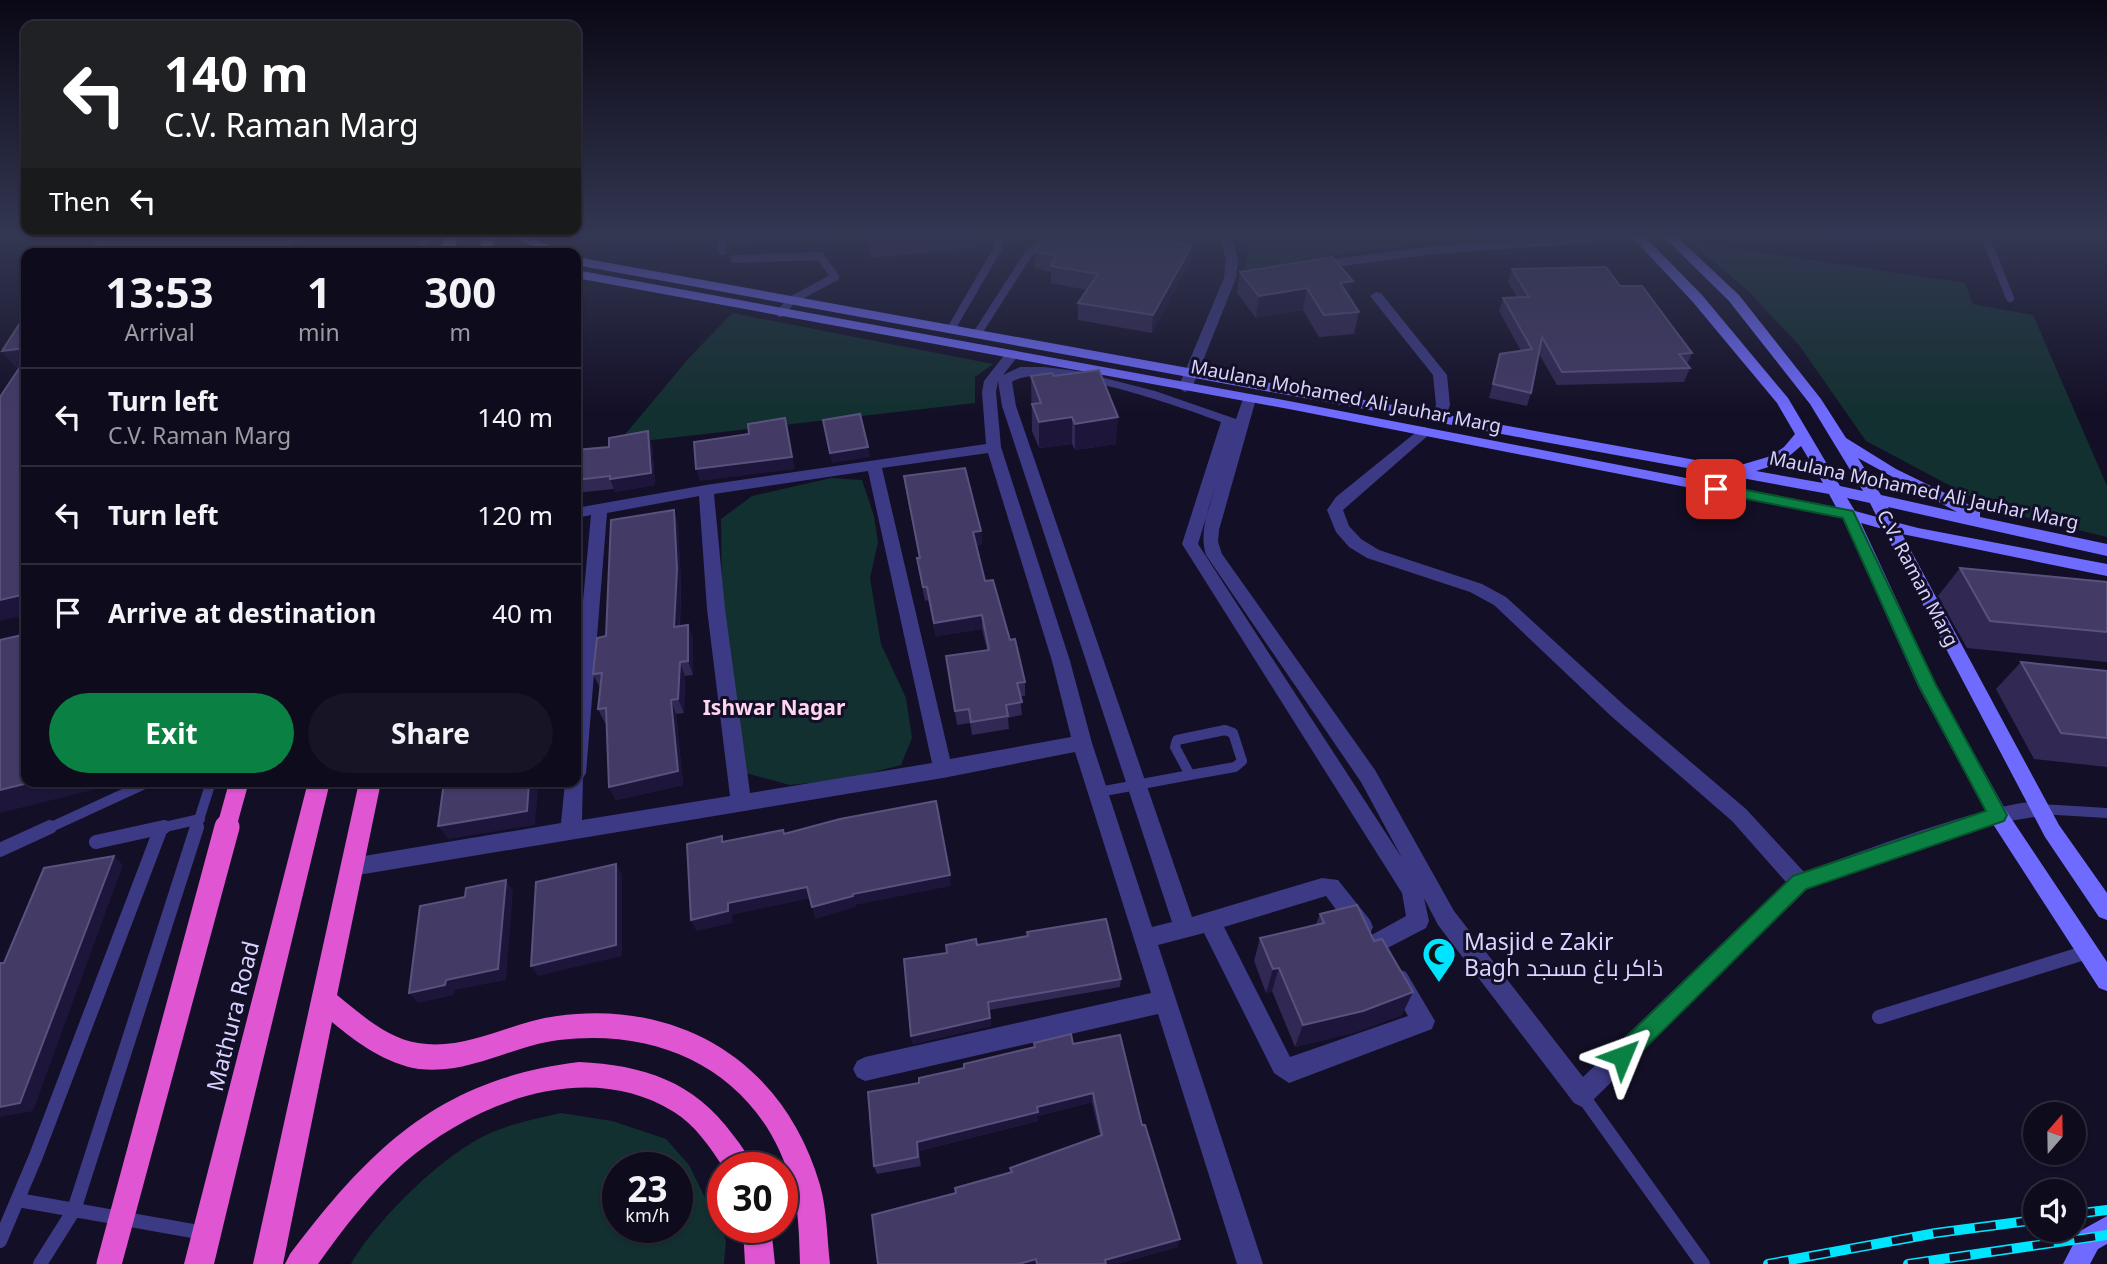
<!DOCTYPE html>
<html lang="en">
<head>
<meta charset="utf-8">
<style>
	:root { --surface:#0e0b1c; --page:#171425; --text:#f1f3f6; --muted:#9b9ba3; --line:#2e2b3b; --accent:#0b8043 }
	body { margin:0; font-family:"Noto Sans",Cairo,sans-serif; background:var(--page); color:var(--text); height:100vh; display:flex; flex-direction:column; font-size:26px; white-space:nowrap }
	* { box-sizing:border-box; margin:0 }
	p { font-size:23px; color:var(--muted) }
	.icon { flex:none; width:38px; height:38px; fill:none; stroke:currentColor; stroke-width:2; stroke-linecap:round; stroke-linejoin:round }
	.map { position:relative; flex:1; overflow:hidden }
	.drawer { position:absolute; left:21px; top:248px; width:560px; height:539px; display:flex; flex-direction:column; background:var(--surface); border-radius:14px; box-shadow:0 2px 5px #0004,0 0 0 2px var(--line) }
	.drawer>* { flex:none }
	.hud { position:absolute; left:21px; top:21px; width:560px; height:214px; border-radius:14px; box-shadow:0 2px 5px #0004,0 0 0 2px var(--line); background:#202124; color:#fff; overflow:hidden }
	.needle { width:46px; rotate:20deg }
	.buttons { position:absolute; left:2023px; top:1102px; display:grid; gap:14px }
	.buttons a { display:grid; place-items:center; width:63px; height:63px; border-radius:50%; background:var(--surface); box-shadow:0 2px 5px #0004,0 0 0 2px var(--line); font-size:35px }
	.speed { position:absolute; left:602px; top:1152px; display:flex; gap:14px; font-size:35px; font-weight:700; text-align:center }
	.speed>* { display:grid; place-content:center; width:91px; height:91px; border-radius:50%; background:var(--surface); box-shadow:0 2px 5px #0004,0 0 0 2px var(--line); line-height:1 }
	.speed small { font-size:18px; font-weight:400 }
	.speed .limit { border:10px solid #d22; background:#fff; color:#111 }
	.pin { position:absolute; display:grid; place-items:center; width:60px; height:60px; color:#fff; margin:-30px; border-radius:14px; box-shadow:0 4px 10px #0006 }
	.me { position:absolute; width:77px; margin:-38px; rotate:46deg; stroke-linejoin:round; filter:drop-shadow(0 0 5px #0008) }
	.turn { display:flex; align-items:center; gap:24px; height:147px; padding:0 28px; font-size:32px }
	.turn .icon { width:91px; height:91px; stroke-width:2.5 }
	.turn b { display:block; font-size:49px; line-height:60px }
	.then { display:flex; align-items:center; height:66px; padding:0 28px; background:#0003; gap:14px; font-size:26px }
	.eta { display:flex; justify-content:space-evenly; align-items:center; height:119px; text-align:center }
	.eta b { font-size:42px; font-weight:700; line-height:49px }
	.cta { display:flex; gap:14px; margin-top:auto; padding:14px 28px }
	.cta a { flex:1; height:80px; border-radius:42px; background:var(--accent); color:#fff; font-size:28px; font-weight:700; line-height:80px; text-align:center }
	.cta a+a { background:var(--page); color:var(--text) }
	ul { padding:0; list-style:none }
	li { display:flex; align-items:center; gap:21px; height:98px; padding:0 28px; border-top:2px solid var(--line) }
	li div { flex:1 }
	li b { display:block; font-size:26px }
	li em { font-style:normal }
	.map>svg:first-child { display:block }
	.green { fill:#12302f; fill-rule:evenodd }
	.lines { fill:none; stroke-linecap:round; stroke-linejoin:round }
	.service-far2 { stroke:#3d3a85; stroke-width:8 }
	.service-far1 { stroke:#3d3a85; stroke-width:10 }
	.service { stroke:#3d3a85; stroke-width:14 }
	.minor { fill:#3d3a85; fill-rule:evenodd }
	.tertiary { fill:#3d3a85; fill-rule:evenodd }
	.secondary { fill:#6f6bff; fill-rule:evenodd }
	.primary { fill:#c25bff; fill-rule:evenodd }
	.trunk { fill:#e055d1; fill-rule:evenodd }
	.rail-casing { stroke:#00e5ff; stroke-width:10 }
	.rail { stroke:#130f26; stroke-width:7; stroke-dasharray:21; stroke-linecap:butt }
	.trunk-bridge-far1 { stroke:#e055d1; stroke-width:19 }
	.trunk-bridge { stroke:#e055d1; stroke-width:25 }
	.wall { fill:#312854 }
	.shaded-wall { fill:#1d163a }
	.building { fill:#433a66; stroke:#5a527e; stroke-width:2 }
	.route { fill:#0b8043; stroke:#07532c; stroke-width:2 }
	.labels { text-anchor:middle; dominant-baseline:central; stroke-width:6; stroke-linejoin:round; paint-order:stroke }
	.street-label { font-size:19px; fill:#d9d4ff; stroke:#130f26 }
	.neighbourhood-label { font-size:21px; font-weight:bold; fill:#ffd6f0; stroke:#130f26 }
	.near-poi-label { font-size:23px; fill:#d9d4ff; stroke:#130f26; text-anchor:start }
	.near-street-label { font-size:23px; fill:#d9d4ff; stroke:#130f26 }
</style>
</head>
<body>
<div class="map">
<svg width="2107" height="1264" viewBox="0 0 2107 1264">
	<rect width="100%" height="100%" fill="#130f26"/>
	<path class="green" d="M1243,236H1438L1443,243L1351,252L1244,270L1248,255Z
		M1691,242L1965,283L1973,304L2033,315L2107,486V537L1996,510L1866,441L1799,345L1746,289Z
		M732,313L993,364L975,377V403L617,444L689,358Z
		M831,478L862,480L874,516L878,542L870,578L881,644L906,698L912,738L901,765L848,779L790,785L745,773L722,599L721,519L752,496Z
		M561,1113L612,1121L666,1139L689,1165L726,1240L724,1264H351C376,1220 449,1147 498,1130C518,1122 540,1118 561,1113ZM677,1167V1227H618V1167Z"/>
	<g class="lines">
		<path class="service-far2" d="M722,236V251
			M1985,236L2010,298
			M92,254L104,236
			M419,254L425,236
			M735,259L820,256L835,277L792,300L780,313
			M951,329L998,248L1000,236
			M977,334L1027,256L1046,236"/>
		<path class="service-far1" d="M1225,730L1233,733L1242,761L1235,767L1190,775L1175,747L1177,740Z
			M1099,792L1190,775
			M2040,809L2107,813
			M47,829L149,782
			M156,829L200,819
			M196,829L211,782"/>
		<path class="service" d="M96,842L164,827
			M0,850L50,827
			M1879,1017L2087,952
			M1582,1095L1703,1264
			M18,1200L204,1233
			M0,1241L36,1156L161,828
			M40,1264L74,1210L197,827"/>
		<path class="minor" d="M1570,236H1640L1634,240L1433,254L1313,270L1307,266L1313,262L1433,246Z
			M1376,292L1381,293L1447,375L1450,405L1444,421L1439,422L1432,418L1436,405L1433,375L1370,296Z
			M1011,352L1018,356L1003,375L1020,367H1044L1077,371L1155,391L1236,419L1244,396H1254L1256,399L1219,530L1218,542L1222,554L1375,770L1454,911L1583,1077L1786,882L1732,821L1611,716L1494,605L1470,592L1367,558L1349,547L1336,532L1327,510L1336,497L1420,429L1425,427L1432,432L1343,510L1349,526L1361,539L1379,550L1482,584L1506,597L1625,706L1746,809L1804,872C1845,858 2015,792 2047,803L2050,809L2047,815L1998,823L1807,889L1590,1103L1582,1107L1574,1103L1438,925L1424,898L1429,921L1426,928L1376,954L1368,951L1365,944L1368,937L1406,916L1402,893L1182,544L1221,422C1180,407 1048,359 1012,382L1016,406L1192,917L1322,878L1338,880L1370,920L1373,927L1370,934L1362,937L1354,934L1326,896L1224,927L1290,1057L1408,1016L1387,979L1390,972L1398,969L1406,972L1435,1021L1432,1029L1289,1083L1274,1073L1204,933L1158,945L1263,1264H1237L1158,1014L865,1081L857,1077L853,1069L857,1061L865,1057L1151,993L1075,752L943,778L352,876L345,873L342,867L345,861L352,858L561,823L565,782H576V676L591,515L576,518V508L706,485L986,444L982,392L984,381L1006,353ZM998,381L1002,406L1172,922L1152,927L1092,743L1070,661L1001,447L996,392ZM988,453L1052,661L1071,737L950,759L882,468ZM868,471L932,763L750,793L725,609L714,494ZM1218,478C1211,503 1198,529 1206,555L1361,782L1402,858L1198,544ZM699,496L707,609L730,796L582,820L583,778L586,773L607,513Z"/>
		<path class="tertiary" d="M1219,236H1231L1238,260L1236,278L1192,388L1185,392L1178,388L1224,278L1226,260Z"/>
		<path class="secondary" d="M1631,236H1644L1702,295L1788,398L1840,486L1863,491L1810,404L1729,301L1663,236H1676L1739,295L1821,399L1846,438L1896,469L1980,510V517L2107,544V556L1888,507L1895,522L1918,528L2107,564V576L1902,534L2059,825L2107,893V920L2099,917L2045,837L1883,529L1861,523L1936,685L2005,809L2107,962V991L2099,988L1991,821L1918,686L1843,518L1294,410L576,278V270L1294,402L1836,507L1829,494L576,265V257L1734,467L1771,456L1784,447L1795,434L1777,403L1692,301ZM1801,446L1823,483L1756,471L1781,463ZM1858,458L1957,512L1881,495ZM1847,498L1870,503L1877,517L1855,511Z
			M2107,1216V1244L2098,1249L2090,1264H2063L2080,1231Z"/>
		<path class="primary" d="M508,236H526L571,254H553Z"/>
		<path class="trunk" d="M445,236H458L454,254H440Z
			M482,236H495L493,254H479Z
			M308,782H330L214,1264H184Z
			M359,782H381L337,995C361,1014 386,1038 418,1043C467,1051 510,1022 557,1016C682,999 785,1064 820,1185C827,1210 827,1238 830,1264H800C799,1238 799,1210 792,1185C762,1076 666,1027 559,1040C511,1046 469,1075 419,1069C386,1064 357,1043 332,1022L283,1264H253Z
			M579,1062C643,1065 694,1081 733,1135C741,1145 748,1155 753,1167H723C710,1147 695,1125 674,1112C587,1058 475,1102 404,1163C371,1192 344,1228 318,1264H285L290,1254C371,1147 440,1079 579,1062Z
			M743,1227H771L775,1264H745Z"/>
		<defs>
			<path id="rail" d="M2074,1214L2107,1210
				M1768,1264L1936,1233L2035,1220
				M1908,1264L2107,1235"/>
		</defs>
		<use href="#rail" class="rail-casing"/>
		<use href="#rail" class="rail"/>
		<path class="trunk-bridge-far1" d="M226,829L239,782"/>
		<path class="trunk-bridge" d="M109,1264L227,827"/>
	</g>
	<path class="wall" d="M729,236H855L731,246Z
		M868,236H976L977,248L871,258Z
		M1480,236H1558L1483,241Z
		M1830,236H1916L1915,239L1836,242Z
		M1192,245L1190,262L1152,333L1078,320V303L1087,290L1051,283V272L1035,268V251Z
		M1512,269L1620,286L1692,353L1687,364L1690,368L1684,382L1557,385L1539,354L1531,393L1527,406L1489,398L1500,354L1521,351L1499,311L1503,298L1517,297L1508,282Z
		M1240,272L1350,297L1359,312L1354,334L1319,337L1303,310L1256,318L1237,293Z
		M1031,376H1054L1116,444L1075,450L1072,444L1039,448L1032,431Z
		M652,444L655,485L615,492L614,489L576,493V450Z
		M904,476L981,531L982,544L977,545L985,581L1010,640L1025,682V696H1020L1022,715L1008,718L1009,729L972,735L970,723L957,725L946,656L987,650L982,629L936,636L928,600L925,601L919,572L917,558H919L906,490Z
		M674,510L678,525L681,583L680,626L688,625L693,639V675L685,676L684,713L676,714L683,785L616,800L609,787L606,723H605L598,709L601,688H600L593,674L606,636Z
		M1960,568L2107,582V662L1967,648L1938,596Z
		M2021,662L2107,671V767L2034,759L1996,689Z
		M1320,914L1402,1015L1353,1033L1295,1047L1272,991L1266,993L1254,961L1260,938L1316,924Z
		M1027,932L1121,979L1120,987L989,1010L991,1026L913,1044L911,1036L947,953L977,945L1027,936Z
		M1034,1043L1073,1044L1142,1125L1178,1247L1116,1264H878L956,1193L1011,1173L1010,1168L1100,1136L1092,1102L1038,1116V1121L919,1151L921,1166L877,1174L874,1166L919,1083L964,1068L1034,1047Z"/>
	<path class="shaded-wall" d="M293,236H308L301,254H285Z
		M611,236H716L715,238L615,249Z
		M1192,245L1190,262L1152,333L1153,315Z
		M1353,281L1348,302L1340,283Z
		M1307,288L1303,310L1256,318L1259,296Z
		M26,348V367L16,368L2,351Z
		M1072,417V444L1039,448V422Z
		M1118,417L1116,444L1075,450V424Z
		M785,418L795,469L700,481L696,469Z
		M648,431L652,444L655,485L615,492L610,479Z
		M868,447L870,457L832,463L830,453Z
		M674,510L678,525L681,583L679,641L674,627Z
		M981,531L982,544L974,545L973,532Z
		M26,594V615L0,621V600Z
		M982,615V629L936,636L934,623Z
		M688,625L693,639V675L688,661Z
		M680,662L685,676L684,713L678,699Z
		M671,700L676,714L683,785L616,800L609,787Z
		M32,782H125L0,813V790Z
		M527,782H534L538,789L535,825L448,839L438,826Z
		M114,856L123,865L33,1111L0,1117V1107Z
		M616,864L622,875V956L538,976L531,966Z
		M950,875L951,886L855,905L853,894Z
		M506,880L513,891L506,980L455,990L454,995L418,1003L409,993L446,980Z
		M807,887L811,898L732,915L733,923L696,931L691,920L728,903Z
		M853,896L856,907L815,919L812,907Z
		M1279,968L1272,991L1266,993L1273,969Z
		M1413,992L1402,1015L1353,1033L1295,1047L1303,1025Z
		M990,1018L991,1026L913,1044L911,1036Z
		M1093,1093L1092,1102L1038,1116V1121L919,1151L921,1166L917,1142L1037,1107Z
		M1180,1239L1178,1247L1116,1264H1104L1105,1260Z
		M1036,1259V1264H1019Z"/>
	<path class="building" d="M123,236H293L285,254H90L99,239Z
		M1045,236H1140L1192,245L1153,315L1078,303L1098,274L1051,266L1056,256L1035,251Z
		M1332,257L1353,281L1340,283L1359,312L1324,315L1307,288L1259,296L1240,272Z
		M1606,267L1620,286H1642L1692,353L1679,354L1690,368L1562,372L1542,337L1531,393L1493,384L1500,354L1532,349L1503,298L1529,297L1512,269Z
		M26,314V348L2,351Z
		M26,358V594L0,600V397Z
		M1099,370L1118,417L1075,424L1072,417L1039,422L1032,404L1041,403L1031,376L1052,373L1054,376Z
		M860,414L868,447L830,453L823,420Z
		M785,418L792,457L696,469L694,442L749,434L748,424Z
		M648,431L651,473L610,479V476L576,480V450L609,447V438Z
		M965,468L981,531L973,532L985,581L993,580L1010,640L1015,639L1025,682L1017,683L1022,702L1006,705L1008,716L971,722L969,709L955,711L946,656L989,650L982,615L934,623L927,587H923L917,558H920L904,476Z
		M674,510L677,569L674,627L688,625V661L680,662L678,699L671,700L678,771L609,787L606,708L598,709L602,673L593,674L597,638L606,636L611,520Z
		M1960,568L2107,582V632L1990,621Z
		M26,634V782H32L0,790V640Z
		M2021,662L2107,671V738L2061,733Z
		M444,782H529L527,811L438,826Z
		M936,801L950,875L853,894V896L812,907L807,887L728,903V911L691,920L687,844L722,836V842L783,830L784,834L840,819Z
		M114,856L20,1103L0,1107V963H4L44,868Z
		M616,864V945L531,966L536,882Z
		M506,880L498,969L446,980L445,985L409,993L420,906L465,897L466,888Z
		M1357,905L1374,941L1382,939L1413,992L1363,1011L1303,1025L1279,968L1273,969L1260,938L1324,923L1320,914Z
		M1106,919L1121,979L988,1002L990,1018L911,1036L904,959L947,953L946,945L976,939L977,945L1028,936L1027,932Z
		M1071,1034L1073,1044L1120,1035L1142,1125H1145L1180,1239L1105,1260L1106,1264H1037L1036,1259L1019,1264H878L872,1215L956,1193L955,1188L1012,1172L1010,1168L1102,1135L1093,1093L1037,1107L1038,1112L917,1142L918,1157L874,1166L868,1092L919,1083V1078L964,1068V1064L1035,1047L1034,1043Z"/>
	<linearGradient id="sky" x2="0" y2="1"><stop stop-color="#0a0815"/><stop offset="0.57" stop-color="#333752"/><stop offset="1" stop-color="#333752" stop-opacity="0"/></linearGradient>
	<rect width="2107" height="413" fill="url(#sky)"/>
	<path class="route" d="M1716,484L1853,511L1936,685L2007,815L2004,821L1806,889L1629,1064L1622,1067L1614,1064L1611,1056L1614,1049L1793,876L1986,811L1919,686L1843,518L1711,492L1709,489Z"/>
	<defs>
		<symbol id="mosque-pin" viewBox="-11 -11 22 30"><path d="M0 17L-7.5 6A9.5 9.5 0 1 1 7.5 6Z" fill="#00e5ff" stroke="#130f26"/><path d="M3.5-4.9A6 6 0 1 0 3.5 4.9A5 5 0 1 1 3.5-4.9Z" fill="#111"/></symbol>
	</defs>
	<g fill-rule="evenodd">
		<use href="#mosque-pin" x="1420" y="935" width="38" height="52"/>
	</g>
	<g class="labels">
		<g class="street-label">
			<text transform="translate(1346 396) rotate(11)">Maulana Mohamed Ali Jauhar Marg</text>
			<text transform="translate(1924 490) rotate(12)">Maulana Mohamed Ali Jauhar Marg</text>
			<text transform="translate(1918 578) rotate(62)">C.V. Raman Marg</text>
		</g>
		<g class="neighbourhood-label">
			<text x="774" y="707">Ishwar Nagar</text>
		</g>
		<g class="near-poi-label">
			<text x="1464" y="941">Masjid e Zakir<tspan x="1464" dy="26">Bagh ذاکر باغ مسجد</tspan></text>
		</g>
		<g class="near-street-label">
			<text transform="translate(232 1016) rotate(-76)">Mathura Road</text>
		</g>
	</g>
</svg>
<div class="buttons">
<a><svg class="needle" viewBox="-14 -14 28 28"><path d="M0-13l5 13h-10z" fill="#e53935"/><path d="M0 13l5-13h-10z" fill="#9b9ba3"/></svg></a>
<a><svg class="icon" aria-label="sound" viewBox="0 0 24 24"><path d="M4 9h4l5-4v14l-5-4H4zM17 9q2 3 0 6"/></svg></a>
</div>
<div class="speed"><div>23<small>km/h</small></div><div class="limit">30</div></div>
<div class="pin" style="left:1716px;top:489px;background:#d93025"><svg class="icon" aria-label="arrive" viewBox="0 0 24 24"><path d="M6 21V4h12l-3 4 3 4H6"/></svg></div>
<svg class="me" style="left:1622px;top:1056px" viewBox="-20 -20 40 40"><path d="M0-17L14 15 0 8-14 15z" fill="#0b8043" stroke="#fff" stroke-width="4"/></svg>
<div class="hud">
<div class="turn"><svg class="icon" aria-label="left" viewBox="0 0 24 24"><path d="M17 20v-9H6M10 6l-5 5 5 5"/></svg><div><b>140 m</b>C.V. Raman Marg</div></div>
<div class="then">Then<svg class="icon" aria-label="left" viewBox="0 0 24 24"><path d="M17 20v-9H6M10 6l-5 5 5 5"/></svg></div>
</div>
<section class="drawer">
<div class="eta">
<div><b>13:53</b><p>Arrival</p></div>
<div><b>1</b><p>min</p></div>
<div><b>300</b><p>m</p></div>
</div>
<ul>
<li><svg class="icon" aria-label="left" viewBox="0 0 24 24"><path d="M17 20v-9H6M10 6l-5 5 5 5"/></svg><div><b>Turn left</b><p>C.V. Raman Marg</p></div><em>140 m</em></li>
<li><svg class="icon" aria-label="left" viewBox="0 0 24 24"><path d="M17 20v-9H6M10 6l-5 5 5 5"/></svg><div><b>Turn left</b></div><em>120 m</em></li>
<li><svg class="icon" aria-label="arrive" viewBox="0 0 24 24"><path d="M6 21V4h12l-3 4 3 4H6"/></svg><div><b>Arrive at destination</b></div><em>40 m</em></li>
</ul>
<div class="cta"><a>Exit</a><a>Share</a></div>
</section>
</div>
</body>
</html>
